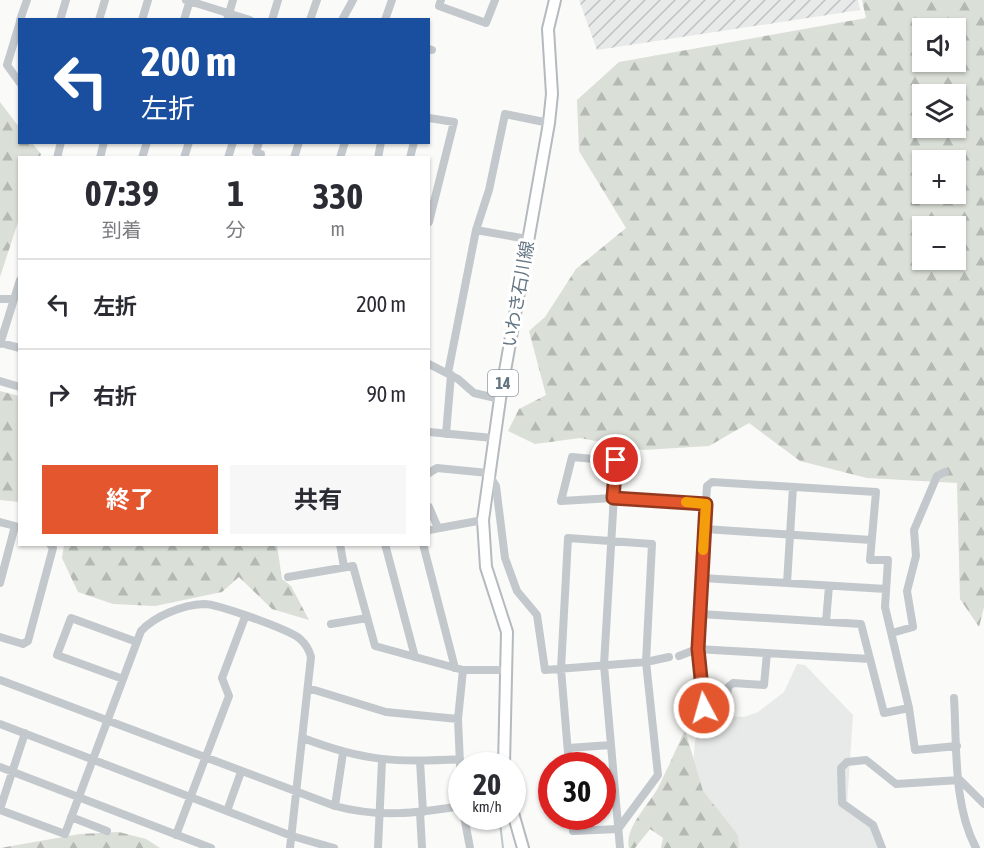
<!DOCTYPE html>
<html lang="ja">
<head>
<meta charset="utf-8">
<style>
	:root { --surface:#fff; --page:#f7f7f7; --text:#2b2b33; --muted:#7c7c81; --line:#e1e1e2; --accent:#e4572e }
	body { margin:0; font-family:"Asap Condensed","Noto Sans JP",sans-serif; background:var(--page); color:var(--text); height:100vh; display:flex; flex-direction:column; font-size:22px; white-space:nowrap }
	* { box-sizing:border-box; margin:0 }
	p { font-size:20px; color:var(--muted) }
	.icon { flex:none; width:33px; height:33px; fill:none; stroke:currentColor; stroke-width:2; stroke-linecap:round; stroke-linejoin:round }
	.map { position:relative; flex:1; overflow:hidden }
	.side { position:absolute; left:18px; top:156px; width:412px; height:390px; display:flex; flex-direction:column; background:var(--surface); border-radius:0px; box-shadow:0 2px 4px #0004 }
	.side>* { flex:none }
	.top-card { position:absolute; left:18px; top:18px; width:412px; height:126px; border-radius:0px; box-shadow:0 2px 4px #0004; background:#1a4fa0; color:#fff; overflow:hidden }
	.tools { position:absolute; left:912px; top:18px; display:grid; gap:12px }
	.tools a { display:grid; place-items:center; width:54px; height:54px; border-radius:0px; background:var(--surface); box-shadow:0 2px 4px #0004; font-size:30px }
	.speed { position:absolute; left:448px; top:752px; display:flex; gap:12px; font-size:30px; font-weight:700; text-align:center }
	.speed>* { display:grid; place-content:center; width:78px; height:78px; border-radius:50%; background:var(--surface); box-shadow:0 2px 4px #0004; line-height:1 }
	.speed small { font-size:15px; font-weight:400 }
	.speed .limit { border:9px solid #d22; background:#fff; color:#111 }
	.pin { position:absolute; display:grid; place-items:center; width:51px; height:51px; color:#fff; margin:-26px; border:3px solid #fff; border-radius:50%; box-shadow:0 2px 6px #0007 }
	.me { position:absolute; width:66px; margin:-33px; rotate:354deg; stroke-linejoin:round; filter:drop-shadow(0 0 4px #0008) }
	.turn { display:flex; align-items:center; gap:21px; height:126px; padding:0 24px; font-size:27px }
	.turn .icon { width:78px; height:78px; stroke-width:2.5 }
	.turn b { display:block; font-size:42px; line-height:51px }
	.eta { display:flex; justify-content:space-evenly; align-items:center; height:102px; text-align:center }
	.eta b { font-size:36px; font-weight:700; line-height:42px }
	.cta { display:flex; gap:12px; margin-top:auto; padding:12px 24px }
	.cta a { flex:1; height:69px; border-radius:0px; background:var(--accent); color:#fff; font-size:24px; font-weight:700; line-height:69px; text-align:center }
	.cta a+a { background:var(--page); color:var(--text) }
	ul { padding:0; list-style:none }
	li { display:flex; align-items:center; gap:18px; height:90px; padding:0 24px; border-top:2px solid var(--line) }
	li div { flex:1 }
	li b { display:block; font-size:22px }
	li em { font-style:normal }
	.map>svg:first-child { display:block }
	.built { fill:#e8e9e9 }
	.industrial { fill:url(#industrial-furrows) }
	.forest { fill:url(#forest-firs); fill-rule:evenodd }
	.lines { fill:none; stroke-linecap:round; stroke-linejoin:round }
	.stream { stroke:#bbc7cb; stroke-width:2 }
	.major-casing { stroke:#b5babe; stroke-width:14 }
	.minor { stroke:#c3c8cc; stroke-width:8 }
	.major { stroke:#fff; stroke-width:10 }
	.route-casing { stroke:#94391e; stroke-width:15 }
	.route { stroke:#e4572e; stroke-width:10 }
	.slow { stroke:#f59e0b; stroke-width:10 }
	.labels { text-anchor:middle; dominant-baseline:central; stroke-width:6; stroke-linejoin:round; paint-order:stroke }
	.shield { fill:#fff; stroke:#939fa8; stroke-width:1.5 }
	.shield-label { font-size:16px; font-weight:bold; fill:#657683 }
	.street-label { font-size:18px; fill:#657683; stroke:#fff }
</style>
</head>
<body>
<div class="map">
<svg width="984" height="848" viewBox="0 0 984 848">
	<defs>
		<pattern id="industrial-furrows" width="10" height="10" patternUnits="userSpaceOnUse" patternTransform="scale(1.5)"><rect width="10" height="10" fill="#e8e9e9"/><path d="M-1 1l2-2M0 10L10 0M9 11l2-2" fill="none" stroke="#c0c1c2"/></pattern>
		<pattern id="forest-firs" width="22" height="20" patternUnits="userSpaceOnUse" patternTransform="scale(1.5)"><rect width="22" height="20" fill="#dadfd7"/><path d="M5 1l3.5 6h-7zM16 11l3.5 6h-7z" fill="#b4b9b4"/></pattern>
	</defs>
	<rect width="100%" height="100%" fill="#fafaf8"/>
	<path class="built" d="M797,664L805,665L853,715L847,805L867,821L881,848H727L691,790L695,740L718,715L744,717L758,712L784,692Z"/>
	<path class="industrial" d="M579,0H858L860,10L597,50Z"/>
	<path class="forest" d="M862,0H984V607L979,627L960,599L957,483L867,478L800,461L749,423L709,446L643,450L580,438L535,444L508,431L519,409L546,395L529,331L545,317L576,269L626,228L579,151L577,100L619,62L866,18ZM922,28H956V62H922ZM922,94H956V128H922ZM922,160H956V194H922ZM922,226H956V260H922Z
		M0,102L19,127L20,142L32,143L41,154L40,157L20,158L19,219L0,277Z
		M0,391L19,396V502L0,500Z
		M64,545H277L282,579L291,586L309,620L272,609L239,577L222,592L155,606L113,604L78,592L62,558Z
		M685,730L703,791L738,835L739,848H661L663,838L650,829L635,848H629C624,827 650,804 659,786C668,768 676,749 685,730Z
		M119,832L146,839L160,848H0L80,834Z"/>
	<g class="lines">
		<path class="stream" d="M500,823L503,848"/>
		<defs>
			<path id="major" d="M504,765L507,632L486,567L483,520L500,399L549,123L552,94L548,29L555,0
				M513,813L523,848"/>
		</defs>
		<use href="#major" class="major-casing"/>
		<path class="minor" d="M186,0L250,20
			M441,0L439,6L486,23L495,0
			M20,20L27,0
			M60,20L66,0
			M99,20L105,0
			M142,20L148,0
			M184,20L190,0
			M227,20L233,0
			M272,20L278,0
			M310,20L317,0
			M342,20L353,0
			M385,20L392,0
			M20,22L7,65L20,83
			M429,49L432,50
			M429,118L454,122L429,222
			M259,142L256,152L261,154L260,158
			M57,158L61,142
			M100,158L104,142
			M142,158L147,142
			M184,158L189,142
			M228,158L233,142
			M294,158L299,142
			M340,158L345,142
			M378,158L381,142
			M410,158L414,142
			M476,230L527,239
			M0,299H14
			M0,343L20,348
			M0,344L20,280
			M429,364L458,379L474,393L500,399
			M448,373L476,230L489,190L505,114L549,123
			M0,381L20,387
			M429,432L493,438
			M446,434L451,375
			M429,473L437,468L488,473L496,486L505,558L517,591L537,615L545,670L646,662L669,657
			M429,507L438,528
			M0,522L15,526L0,583
			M705,529L871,540
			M429,530L483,520
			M340,544L344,567
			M385,544L415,657
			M423,544L455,668
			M288,577L353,566L375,646L463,670H507
			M702,578L886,589
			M787,583L793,487
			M826,622L829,586
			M331,624L367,618
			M892,633L913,627L907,591L916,556L914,530L937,476L945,472
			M0,637L23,644L28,641L53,548L50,544
			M767,653L764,685L733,683L728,687L726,709L704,708L697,649L707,486L712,482L876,492L870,560H888L885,607L909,708L915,750L957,746
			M679,656L697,649L870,659L861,624L700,614
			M870,659L884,713L909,708
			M123,679L57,655L71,618L137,642
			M0,680L335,806C379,818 418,813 462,806
			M308,688L386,712L458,719
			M954,698C957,746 953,805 976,848
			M0,724L292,836L334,848
			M303,738C363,761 396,763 460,759
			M568,748L611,745
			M420,761L423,812
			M569,765L561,669L568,538L652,544L646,662L658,775L618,829L573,831L572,816
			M0,767L211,848
			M335,806L343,753
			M462,808L458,719L463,670
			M0,809L25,733
			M0,810L65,834L141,631C155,616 182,605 204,604C218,604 287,629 299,638C306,644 309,649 311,657L290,848
			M227,811L241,772
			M420,812L422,848
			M464,816L470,848
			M71,817L107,831
			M176,835L229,696L222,678L245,617
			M378,848L382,761
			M620,848L604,665L616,461L572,457L561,501L613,498L706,504
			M882,848L873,825L842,803L841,768L847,762L866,760L896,784L960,780L984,804"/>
		<use href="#major" class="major"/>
	</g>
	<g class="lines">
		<defs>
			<path id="route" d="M616,460L613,498L706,504L698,649L704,708"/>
		</defs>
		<use href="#route" class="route-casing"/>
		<use href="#route" class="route"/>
		<path class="slow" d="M686,502L706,504L703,550"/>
	</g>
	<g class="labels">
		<rect class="shield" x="488" y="370" width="30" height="26" rx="4.5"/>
		<g class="shield-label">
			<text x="503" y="383">14</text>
		</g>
		<g class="street-label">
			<text transform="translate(518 294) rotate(-80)">いわき石川線</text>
		</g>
	</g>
</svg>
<div class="tools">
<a><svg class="icon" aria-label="sound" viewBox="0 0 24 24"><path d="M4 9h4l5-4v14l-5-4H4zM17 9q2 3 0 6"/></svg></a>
<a><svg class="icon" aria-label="layers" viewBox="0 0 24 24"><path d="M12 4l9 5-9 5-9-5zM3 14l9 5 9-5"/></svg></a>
<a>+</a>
<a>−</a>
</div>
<div class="speed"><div>20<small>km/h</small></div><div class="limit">30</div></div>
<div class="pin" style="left:616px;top:460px;background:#d93025"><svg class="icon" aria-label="arrive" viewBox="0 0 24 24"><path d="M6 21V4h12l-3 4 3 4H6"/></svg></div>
<svg class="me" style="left:704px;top:708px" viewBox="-20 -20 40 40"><circle r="17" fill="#e4572e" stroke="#fff" stroke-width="3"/><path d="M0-11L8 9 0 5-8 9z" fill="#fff"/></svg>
<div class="top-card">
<div class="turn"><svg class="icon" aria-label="left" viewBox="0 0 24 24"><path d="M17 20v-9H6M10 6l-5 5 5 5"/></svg><div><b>200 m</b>左折</div></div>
</div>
<section class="side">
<div class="eta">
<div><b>07:39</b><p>到着</p></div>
<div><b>1</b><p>分</p></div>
<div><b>330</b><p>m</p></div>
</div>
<ul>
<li><svg class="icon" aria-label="left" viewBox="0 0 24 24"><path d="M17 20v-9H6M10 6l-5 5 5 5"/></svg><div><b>左折</b></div><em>200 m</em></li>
<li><svg class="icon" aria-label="right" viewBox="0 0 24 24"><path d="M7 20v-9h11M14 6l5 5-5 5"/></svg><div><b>右折</b></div><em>90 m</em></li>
</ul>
<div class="cta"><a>終了</a><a>共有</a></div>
</section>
</div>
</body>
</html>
